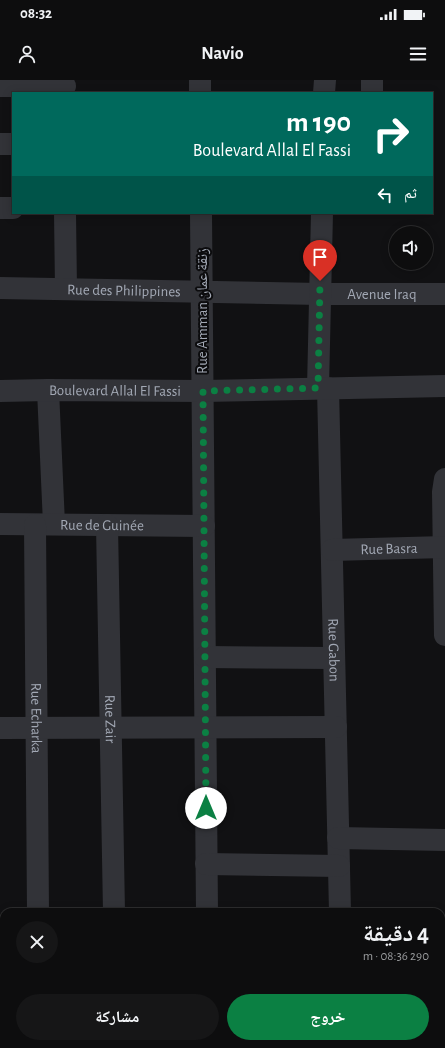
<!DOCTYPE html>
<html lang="ar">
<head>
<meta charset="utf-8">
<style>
	:root { --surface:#0d0d0e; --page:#161617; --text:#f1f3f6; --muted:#9a9c9e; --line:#2d2d2e; --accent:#0b8043 }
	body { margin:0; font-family:"Alegreya Sans","Noto Naskh Arabic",sans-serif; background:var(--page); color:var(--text); direction:rtl; height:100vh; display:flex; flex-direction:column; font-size:15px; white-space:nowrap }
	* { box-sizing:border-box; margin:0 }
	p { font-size:13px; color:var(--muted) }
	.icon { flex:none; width:22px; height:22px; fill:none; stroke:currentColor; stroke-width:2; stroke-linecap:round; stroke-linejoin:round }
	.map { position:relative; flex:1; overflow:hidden; direction:ltr }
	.panel { position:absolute; left:0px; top:828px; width:445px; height:140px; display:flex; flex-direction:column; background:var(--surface); border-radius:12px 12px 0 0; box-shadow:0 2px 10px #0003,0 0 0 1px var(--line); direction:rtl }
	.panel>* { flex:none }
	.hud { position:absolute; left:12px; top:12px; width:421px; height:122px; border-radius:0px; box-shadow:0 2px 10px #0003,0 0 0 1px var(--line); direction:rtl; background:#00695c; color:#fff; overflow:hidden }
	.fabs { position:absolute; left:389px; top:146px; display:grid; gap:8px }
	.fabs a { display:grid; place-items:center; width:44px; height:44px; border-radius:50%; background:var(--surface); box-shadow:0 2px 10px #0003,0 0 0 1px var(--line); font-size:20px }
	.pin { position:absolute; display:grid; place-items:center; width:34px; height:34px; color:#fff; margin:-41px -17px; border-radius:50% 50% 50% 0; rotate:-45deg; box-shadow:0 0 4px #0007 }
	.pin .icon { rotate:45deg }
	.me { position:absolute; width:44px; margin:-22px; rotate:0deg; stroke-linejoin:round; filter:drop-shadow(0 0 3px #0008) }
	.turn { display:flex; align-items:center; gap:14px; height:84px; padding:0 16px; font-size:18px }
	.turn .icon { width:52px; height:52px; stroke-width:2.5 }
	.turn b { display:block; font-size:28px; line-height:34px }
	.then { display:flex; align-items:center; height:38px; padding:0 16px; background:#0003; gap:8px; font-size:15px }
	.round { display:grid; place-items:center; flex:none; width:42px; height:42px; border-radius:21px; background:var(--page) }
	.summary { display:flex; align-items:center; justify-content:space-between; height:68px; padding:0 16px }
	h1 { font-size:24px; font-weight:700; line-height:30px }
	.primary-button { display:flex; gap:8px; margin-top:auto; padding:8px 16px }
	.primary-button a { flex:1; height:46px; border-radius:24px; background:var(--accent); color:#fff; font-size:16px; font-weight:700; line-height:46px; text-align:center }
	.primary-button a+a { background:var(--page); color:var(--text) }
	.status { display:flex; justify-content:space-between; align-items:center; height:28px; padding:0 20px; background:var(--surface); direction:ltr }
	.status svg { height:11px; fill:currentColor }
	header { display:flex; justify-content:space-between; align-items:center; height:52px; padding:0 16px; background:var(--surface); font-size:18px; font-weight:700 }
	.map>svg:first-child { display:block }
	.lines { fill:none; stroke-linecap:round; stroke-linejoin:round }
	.minor { stroke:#323338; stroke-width:22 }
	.route { stroke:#0b8043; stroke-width:7; stroke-dasharray:0 12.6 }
	.labels { text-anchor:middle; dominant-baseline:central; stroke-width:4; stroke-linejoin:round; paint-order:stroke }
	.street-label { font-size:15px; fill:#a2a8b4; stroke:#0c0c0e }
</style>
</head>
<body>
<div class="status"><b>08:32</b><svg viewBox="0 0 49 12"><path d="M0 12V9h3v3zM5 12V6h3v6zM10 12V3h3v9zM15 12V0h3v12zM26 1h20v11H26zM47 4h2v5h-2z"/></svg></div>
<header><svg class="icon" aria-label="menu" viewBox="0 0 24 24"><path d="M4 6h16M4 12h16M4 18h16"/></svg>Navio<svg class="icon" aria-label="person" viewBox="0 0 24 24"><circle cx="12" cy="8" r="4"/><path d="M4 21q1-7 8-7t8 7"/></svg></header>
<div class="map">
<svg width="445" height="968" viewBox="0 0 445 968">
	<rect width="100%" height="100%" fill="#111113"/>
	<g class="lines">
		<g class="minor">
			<path d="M200,0V13"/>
			<path d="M372,0V13"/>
			<path d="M0,6H65"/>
			<path d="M324,13L325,0"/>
			<path d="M0,64H13"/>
			<path d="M0,128H13"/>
			<path d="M65,133L66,209"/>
			<path d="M201,133L207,832"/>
			<path id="s1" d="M0,208L320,214H445"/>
			<path d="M318,308L322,133"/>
			<path id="s2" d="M328,308L340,832"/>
			<path d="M48,310L54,444"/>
			<path id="s3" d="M0,311L48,310L203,311L445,306"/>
			<path d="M445,399L443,412L445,555"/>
			<path id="s4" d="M0,444L204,446"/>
			<path id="s5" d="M35,445L38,832"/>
			<path id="s6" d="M107,445L114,832"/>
			<path id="s7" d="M332,470L445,467"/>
			<path d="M205,577L334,578"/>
			<path d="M0,648L336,647"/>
			<path d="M338,758L445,760"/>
			<path d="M206,784L339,786"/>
			<path d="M0,846L4,847"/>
			<path d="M441,886H445"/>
			<path d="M85,964V968"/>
			<path d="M208,964V968"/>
			<path d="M343,964V968"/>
		</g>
	</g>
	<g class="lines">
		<path class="route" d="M206,728L203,311L318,308L320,201"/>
	</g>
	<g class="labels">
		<g class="street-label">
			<text stroke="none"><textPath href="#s1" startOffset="124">Rue des Philippines</textPath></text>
			<text stroke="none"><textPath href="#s1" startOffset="382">Avenue Iraq</textPath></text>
			<text transform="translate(202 231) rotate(-90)">Rue Amman زنقة عمان</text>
			<text stroke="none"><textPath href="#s3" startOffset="115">Boulevard Allal El Fassi</textPath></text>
			<text stroke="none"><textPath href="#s4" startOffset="102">Rue de Guinée</textPath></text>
			<text stroke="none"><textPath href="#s7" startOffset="57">Rue Basra</textPath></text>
			<text stroke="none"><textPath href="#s2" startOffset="262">Rue Gabon</textPath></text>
			<text stroke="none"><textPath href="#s5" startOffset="193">Rue Echarka</textPath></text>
			<text stroke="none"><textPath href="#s6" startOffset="194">Rue Zair</textPath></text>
		</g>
	</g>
</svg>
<div class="fabs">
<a><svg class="icon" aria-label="sound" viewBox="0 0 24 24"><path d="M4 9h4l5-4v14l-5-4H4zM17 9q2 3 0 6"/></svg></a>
</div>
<div class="pin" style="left:320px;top:201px;background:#d93025"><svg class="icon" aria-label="arrive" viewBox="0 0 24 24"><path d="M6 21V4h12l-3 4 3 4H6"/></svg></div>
<svg class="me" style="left:206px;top:728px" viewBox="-20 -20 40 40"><circle r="19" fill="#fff"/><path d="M0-13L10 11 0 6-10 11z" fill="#0b8043"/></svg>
<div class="hud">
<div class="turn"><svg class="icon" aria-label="right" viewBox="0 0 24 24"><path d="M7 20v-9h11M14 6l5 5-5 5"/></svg><div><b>190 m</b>Boulevard Allal El Fassi</div></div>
<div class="then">ثم<svg class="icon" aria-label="left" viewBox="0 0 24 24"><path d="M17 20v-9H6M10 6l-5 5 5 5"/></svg></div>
</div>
<section class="panel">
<div class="summary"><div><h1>4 دقيقة</h1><p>290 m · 08:36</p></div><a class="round"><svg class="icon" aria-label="close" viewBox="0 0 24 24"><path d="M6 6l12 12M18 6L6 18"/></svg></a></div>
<div class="primary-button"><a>خروج</a><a>مشاركة</a></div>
</section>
</div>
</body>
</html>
